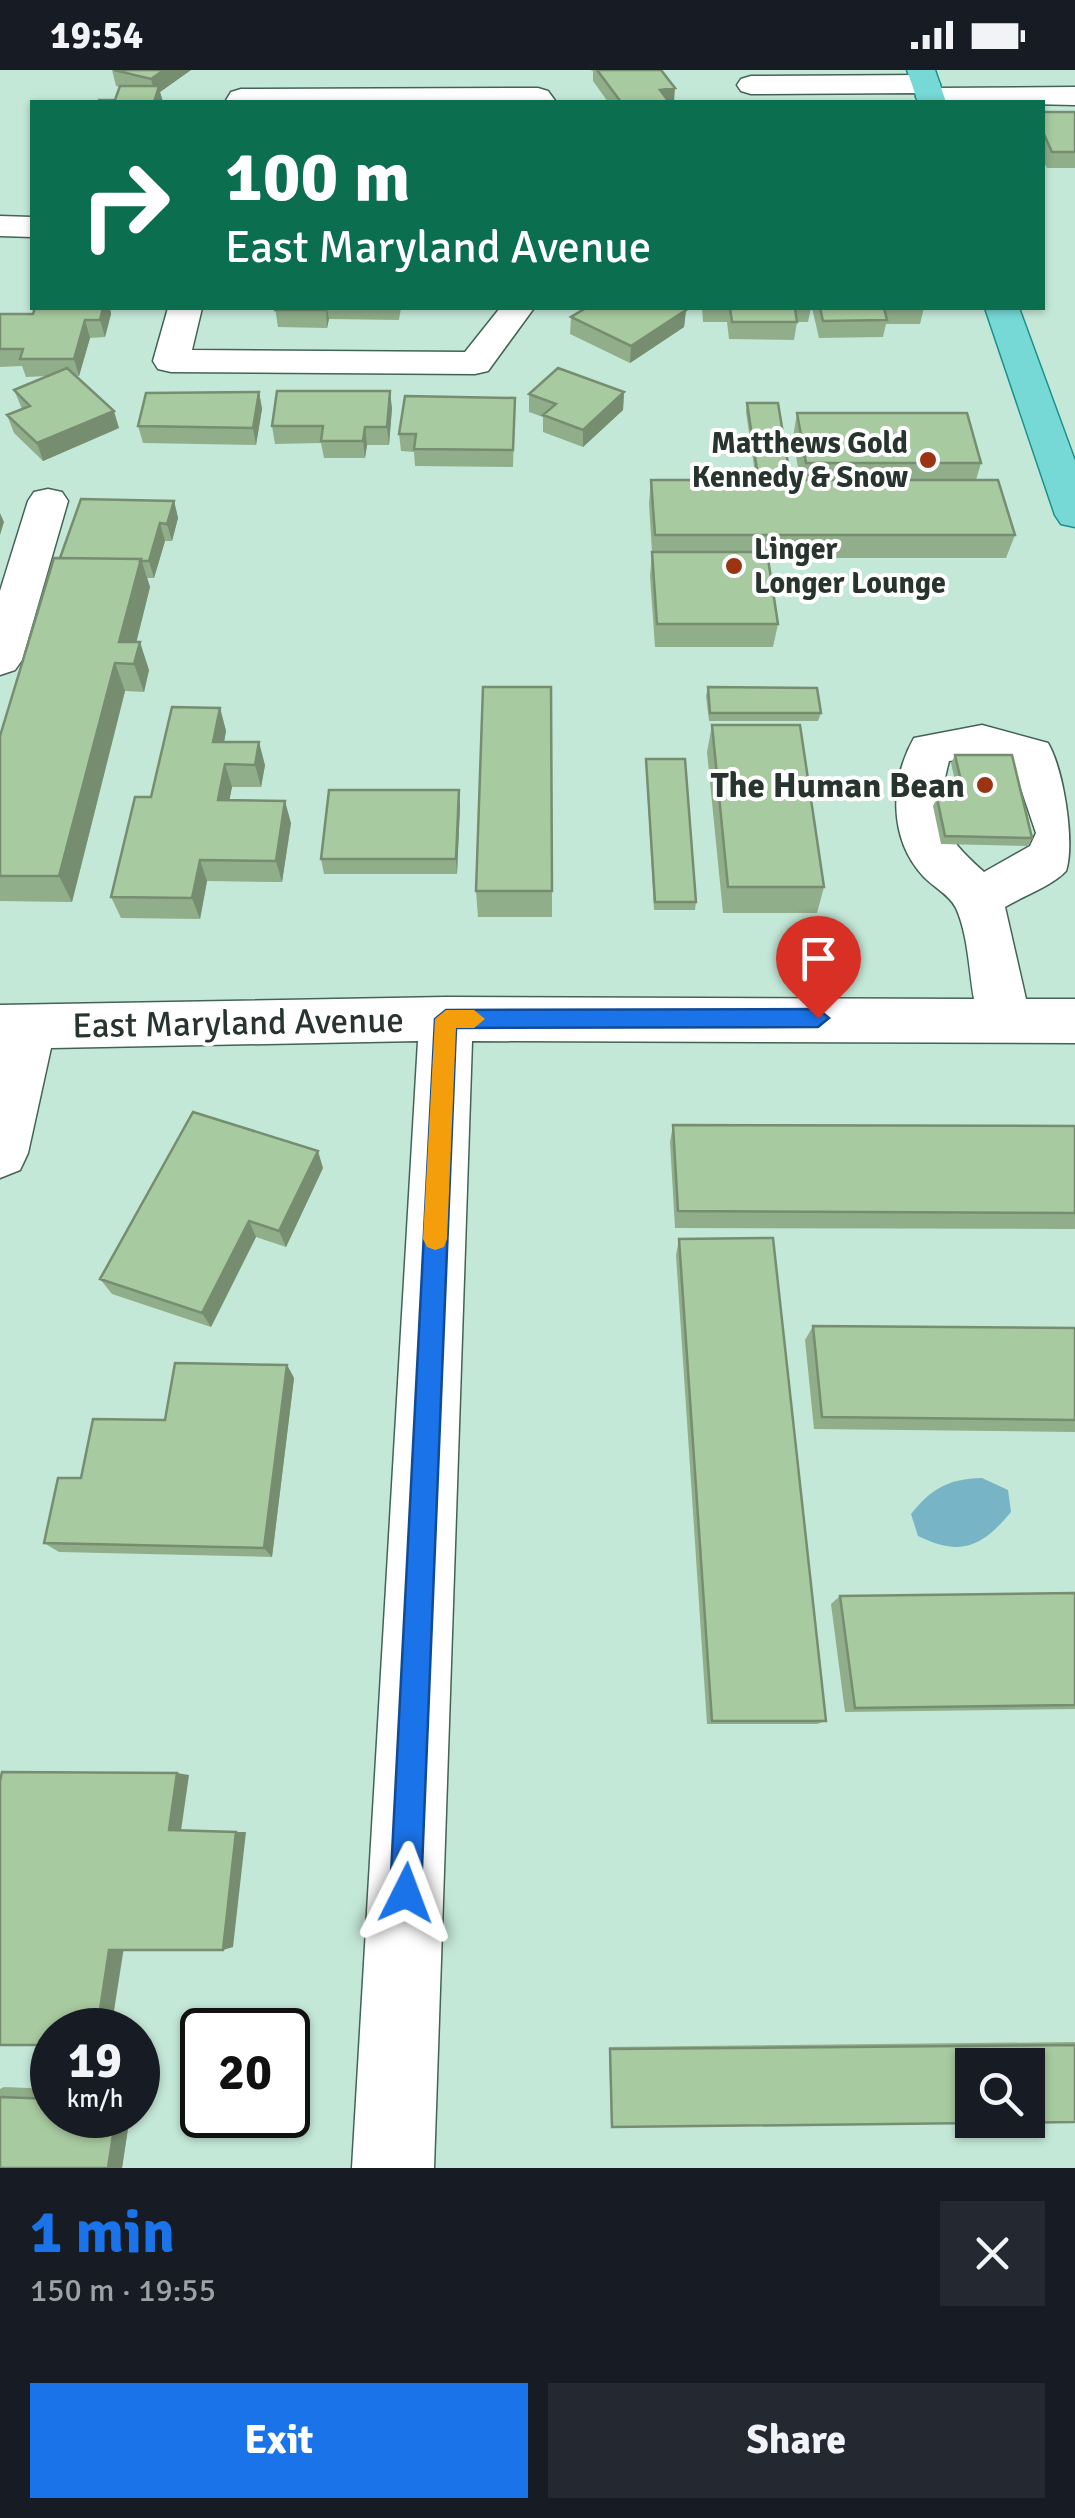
<!DOCTYPE html>
<html lang="en">
<head>
<meta charset="utf-8">
<style>
	:root { --surface:#171b24; --page:#242831; --text:#f1f3f6; --muted:#9ea1a6; --accent:#1a73e8 }
	body { margin:0; font-family:Signika,sans-serif; background:var(--page); color:var(--text); height:100vh; display:flex; flex-direction:column; font-size:38px; white-space:nowrap }
	* { box-sizing:border-box; margin:0 }
	p { font-size:32px; color:var(--muted) }
	.icon { flex:none; width:55px; height:55px; fill:none; stroke:currentColor; stroke-width:2; stroke-linecap:round; stroke-linejoin:round }
	.map { position:relative; height:2098px; overflow:hidden }
	.drawer { display:flex; flex-direction:column; background:var(--surface); flex:1 }
	.drawer>* { flex:none }
	.banner { position:absolute; left:30px; top:30px; width:1015px; height:210px; border-radius:0px; box-shadow:0 2px 8px #0004; background:#0b6e4f; color:#fff; overflow:hidden }
	.buttons { position:absolute; left:955px; top:1978px; display:grid; gap:20px }
	.buttons a { display:grid; place-items:center; width:90px; height:90px; border-radius:0px; background:var(--surface); box-shadow:0 2px 8px #0004; font-size:50px }
	.speed { position:absolute; left:30px; top:1938px; display:flex; gap:20px; font-size:50px; font-weight:700; text-align:center }
	.speed>* { display:grid; place-content:center; width:130px; height:130px; border-radius:50%; background:var(--surface); box-shadow:0 2px 8px #0004; line-height:1 }
	.speed small { font-size:25px; font-weight:400 }
	.speed .limit { border:5px solid #111; border-radius:15px; background:#fff; color:#111 }
	.pin { position:absolute; display:grid; place-items:center; width:85px; height:85px; color:#fff; margin:-102px -42px; border-radius:50% 50% 50% 0; rotate:-45deg; box-shadow:0 0 10px #0007 }
	.pin .icon { rotate:45deg }
	.me { position:absolute; width:110px; margin:-55px; rotate:3deg; stroke-linejoin:round; filter:drop-shadow(0 0 8px #0008) }
	.turn { display:flex; align-items:center; gap:35px; height:210px; padding:0 30px; font-size:45px }
	.turn .icon { width:130px; height:130px; stroke-width:2.5 }
	.turn b { display:block; font-size:70px; line-height:85px }
	.round { display:grid; place-items:center; flex:none; width:105px; height:105px; border-radius:0px; background:var(--page) }
	.head { display:flex; align-items:center; justify-content:space-between; height:170px; padding:0 30px }
	h1 { font-size:60px; font-weight:800; line-height:75px; color:var(--accent) }
	.button { display:flex; gap:20px; margin-top:auto; padding:20px 30px }
	.button a { flex:1; height:115px; border-radius:0px; background:var(--accent); color:#fff; font-size:40px; font-weight:800; line-height:115px; text-align:center }
	.button a+a { background:var(--page); color:var(--text) }
	.status { display:flex; justify-content:space-between; align-items:center; height:70px; padding:0 50px; background:var(--surface); direction:ltr }
	.status svg { height:28px; fill:currentColor }
	.map>svg:first-child { display:block }
	.water { fill:#77b5c6 }
	.lines { fill:none; stroke-linecap:round; stroke-linejoin:round }
	.minor-casing { stroke:#436355; stroke-width:3 }
	.major-casing { stroke:#1f8f8a; stroke-width:3 }
	.minor { fill:#fff; fill-rule:evenodd }
	.major { fill:#76d9d6; fill-rule:evenodd }
	.wall { fill:#90ae8a }
	.shaded-wall { fill:#768d70 }
	.building { fill:#a8caa0; stroke:#768d70; stroke-width:2.5; fill-rule:evenodd }
	.route { fill:#1a73e8; stroke:#114b97; stroke-width:2.5 }
	.slow { fill:#f59e0b }
	.poi-dot { fill:#9b3413; stroke:#fff; stroke-width:4 }
	.labels { text-anchor:middle; dominant-baseline:central; stroke-width:8; stroke-linejoin:round; paint-order:stroke }
	.far-poi-label { font-size:30px; font-weight:bold; fill:#27352e; stroke:#fff; text-anchor:end }
	.poi-label { font-size:35px; font-weight:bold; fill:#27352e; stroke:#fff; text-anchor:end }
	.street-label { font-size:35px; fill:#27352e; stroke:#fff }
</style>
</head>
<body>
<div class="status"><b>19:54</b><svg viewBox="0 0 49 12"><path d="M0 12V9h3v3zM5 12V6h3v6zM10 12V3h3v9zM15 12V0h3v12zM26 1h20v11H26zM47 4h2v5h-2z"/></svg></div>
<div class="map">
<svg width="1075" height="2098" viewBox="0 0 1075 2098">
	<rect width="100%" height="100%" fill="#c4e8d8"/>
	<path class="water" d="M982,1408L1008,1420L1011,1442C982,1477 961,1487 918,1466L911,1444C932,1418 948,1409 982,1408Z"/>
	<g class="lines">
		<defs>
			<path id="minor" d="M926,5L936,8L940,14L937,18L1075,17V35L920,32L916,27L919,23L751,24L741,21L737,15L741,9L751,6Z
				M538,18L548,21L556,32H225L231,22L241,19Z
				M0,146L32,147V167L0,166Z
				M168,238H202L192,280L465,282L500,238H534L488,301L475,304L171,302L158,299L153,291Z
				M48,419L62,422L68,431L22,590L15,600L0,605V521L28,431L34,422Z
				M982,655L1048,673C1064,701 1075,773 1066,801C1052,816 1023,826 1005,837L1026,929H1075V973L472,971L434,2098H352L418,971L51,978L28,1083L20,1100L0,1108V935L446,927L974,929C969,901 968,864 956,838C949,824 933,817 923,806C888,768 890,710 914,668ZM982,687L1013,695L1036,763L1030,776L984,802C942,765 934,748 949,691Z"/>
			<path id="major" d="M907,0H935L946,32H918Z
				M985,238H1019L1075,391V457L1061,454L1055,445Z"/>
		</defs>
		<use href="#minor" class="minor-casing"/>
		<use href="#major" class="major-casing"/>
		<use href="#minor" class="minor"/>
		<use href="#major" class="major"/>
	</g>
	<path class="wall" d="M112,0H191L160,22L163,32H98L115,30L120,17L116,16Z
		M590,0H661L674,32H608L593,11V1Z
		M1042,42H1075V98H1047L1042,89Z
		M35,238H110L111,244L105,267L90,268L79,306H75L119,358L43,391L14,363L7,345L22,339L14,320L47,306L26,307L22,296L0,297V244H33Z
		M275,238H401L399,250L329,249L327,258L278,257Z
		M702,238H811L808,252H797L794,270L729,269L727,252H703Z
		M812,238H924L920,254H886L883,267L819,268Z
		M686,240L684,257L630,293L570,264L571,247Z
		M259,322L262,339L256,375L143,373L138,356Z
		M624,322L623,340L583,377L543,362V347L529,342V324Z
		M515,328L513,397L415,396L414,382L401,381L399,364Z
		M747,333L790,406L789,410H800L793,367L797,343L981,393L976,410L1015,465L1006,488H768L778,554L773,577H655L650,506L652,482L649,434L651,410H756L746,342Z
		M392,338L389,375H367L365,388H324L321,373L275,374L272,356Z
		M174,431L178,448L172,471H165L154,508H147L150,517L136,572L149,600L144,622L125,621L72,832L0,831V666L60,488Z
		M708,617L821,643L818,651H709L706,626Z
		M220,638L226,661L224,672L265,695L261,717H232L229,730L291,753L282,812L207,811L200,849L121,848L111,827L151,727Z
		M712,655L824,817L817,843H723L707,682Z
		M955,685L1032,768L1028,776L941,774L933,736L937,728H959L951,693Z
		M646,689L696,832L695,840H654L646,697Z
		M460,736L457,804H324L321,789Z
		M476,821H552V847H478Z
		M673,1055L1075,1056V1159L675,1158L670,1072Z
		M323,1098L286,1177L256,1167L211,1257L112,1224L100,1209Z
		M679,1169L826,1651L817,1654H707L676,1185Z
		M813,1256L1075,1258V1362L814,1359L805,1270Z
		M287,1295L294,1308L272,1487L59,1482L44,1473L81,1408L165,1350Z
		M1075,1523V1639L845,1642L831,1534L840,1526Z
		M1075,1972V2052L612,2057L611,2053L609,1977Z
		M4,2017L52,2019V2045H130L122,2098H0V2019Z"/>
	<path class="shaded-wall" d="M164,0H191L160,22L163,32H154L155,25L151,9Z
		M675,18L674,32H659L660,20Z
		M103,238H110L111,244L105,267L100,250Z
		M326,238H327L329,249L327,258Z
		M686,240L684,257L630,293L631,276Z
		M85,250L90,268L79,306L74,289Z
		M390,321L392,338L389,375L387,357Z
		M259,322L262,339L256,375L253,358Z
		M624,322L623,340L583,377V360Z
		M114,341L119,358L43,391L37,373Z
		M365,357L367,375L365,388L363,371Z
		M174,431L178,448L172,471L167,454Z
		M0,443L4,452L0,465Z
		M160,453L165,471L154,508L149,491Z
		M141,489L150,517L131,594L119,572Z
		M140,572L149,600L144,622L134,594Z
		M115,593L125,621L72,832L59,806Z
		M220,638L226,661L220,694L213,672Z
		M259,672L265,695L261,717L255,695Z
		M225,694L232,717L225,753L218,730Z
		M459,720L460,736L457,804L456,789Z
		M285,731L291,753L282,812L276,791Z
		M200,790L207,811L200,849L192,828Z
		M318,1081L323,1098L286,1177L279,1161Z
		M249,1151L256,1167L211,1257L202,1243Z
		M287,1295L294,1308L272,1487L264,1478Z
		M177,1703L189,1705L181,1761L169,1760Z
		M236,1762H246L233,1877L223,1880Z
		M124,1877L111,1960H97L109,1880Z
		M116,2045H130L122,2098H108Z"/>
	<path class="building" d="M114,0H164L151,9Z
		M597,0H661L675,18L660,20L669,32H621Z
		M120,16H159L154,32H98L99,30H115Z
		M1042,42H1075V82H1052L1042,60Z
		M35,238H103L100,250H85L74,289H20L23,279H0V244H33Z
		M275,238H326L325,240H275Z
		M586,238H681L686,240L631,276L571,247Z
		M730,238H795L797,252H732Z
		M820,238H884L887,250L823,251Z
		M67,298L114,341L37,373L7,345L30,336L14,320Z
		M558,298L624,322L583,360L543,345L556,334L529,324Z
		M277,321H390L387,357H365L363,371H321L323,356H272Z
		M259,322L253,358L138,356L146,323Z
		M405,326L515,328L513,380L414,379L416,364H399Z
		M747,333H778L790,406H758Z
		M797,343H967L981,393H806Z
		M651,410H998L1015,465H655Z
		M81,429L174,431L167,454L160,453L149,491H140L141,489L60,488Z
		M652,482H767L778,554H657Z
		M54,488L141,489L119,572H140L134,594L115,593L59,806H0V666Z
		M483,617H551L552,821H476Z
		M708,617L817,618L821,643H710Z
		M172,637L220,638L213,672H259L255,695L225,694L218,730L285,731L276,791L200,790L192,828L111,827L135,727H151Z
		M712,655H800L824,817H728Z
		M955,685H1012L1032,768L945,766L937,728H965Z
		M646,689H685L696,832H655Z
		M329,720H459L456,789H321Z
		M193,1042L318,1081L279,1161L249,1151L202,1243L100,1209Z
		M673,1055L1075,1056V1143L678,1141Z
		M773,1168L826,1651H712L679,1169Z
		M813,1256L1075,1258V1350L822,1347Z
		M175,1293L287,1295L264,1478L44,1473L58,1408H81L93,1349L165,1350Z
		M1075,1523V1635L855,1638L840,1526Z
		M2,1702L177,1703L169,1760L236,1762L223,1880H109L97,1960H52V1975H0V1711Z
		M1075,1975V2052L612,2057L610,1979ZM972,1995H1028V2050H972Z
		M0,2027L52,2029V2045H116L108,2098H0Z"/>
	<path class="route" d="M818,939L829,948L818,957L456,958L421,1823L416,1834L406,1838L395,1834L390,1823L435,949L446,940Z"/>
	<path class="slow" d="M446,940H474L485,949L474,958H456L447,1169L444,1177L435,1180L427,1177L423,1169L435,949Z"/>
	<g class="poi-dot">
		<circle cx="928" cy="390" r="10"/>
		<circle cx="734" cy="496" r="10"/>
		<circle cx="985" cy="715" r="10"/>
	</g>
	<g class="labels">
		<g class="far-poi-label">
			<text x="908" y="373">Matthews Gold<tspan x="908" dy="34">Kennedy &amp; Snow</tspan></text>
			<text x="754" y="479" text-anchor="start">Linger<tspan x="754" dy="34">Longer Lounge</tspan></text>
		</g>
		<g class="poi-label">
			<text x="965" y="715">The Human Bean</text>
		</g>
		<g class="street-label">
			<text transform="translate(238 953) rotate(-1)">East Maryland Avenue</text>
		</g>
	</g>
</svg>
<div class="buttons">
<a><svg class="icon" aria-label="search" viewBox="0 0 24 24"><circle cx="10" cy="10" r="6"/><path d="M15 15l6 6"/></svg></a>
</div>
<div class="speed"><div>19<small>km/h</small></div><div class="limit">20</div></div>
<div class="pin" style="left:818px;top:948px;background:#d93025"><svg class="icon" aria-label="arrive" viewBox="0 0 24 24"><path d="M6 21V4h12l-3 4 3 4H6"/></svg></div>
<svg class="me" style="left:406px;top:1823px" viewBox="-20 -20 40 40"><path d="M0-17L14 15 0 8-14 15z" fill="#1a73e8" stroke="#fff" stroke-width="4"/></svg>
<div class="banner">
<div class="turn"><svg class="icon" aria-label="right" viewBox="0 0 24 24"><path d="M7 20v-9h11M14 6l5 5-5 5"/></svg><div><b>100 m</b>East Maryland Avenue</div></div>
</div>
</div>
<section class="drawer">
<div class="head"><div><h1>1 min</h1><p>150 m · 19:55</p></div><a class="round"><svg class="icon" aria-label="close" viewBox="0 0 24 24"><path d="M6 6l12 12M18 6L6 18"/></svg></a></div>
<div class="button"><a>Exit</a><a>Share</a></div>
</section>
</body>
</html>
